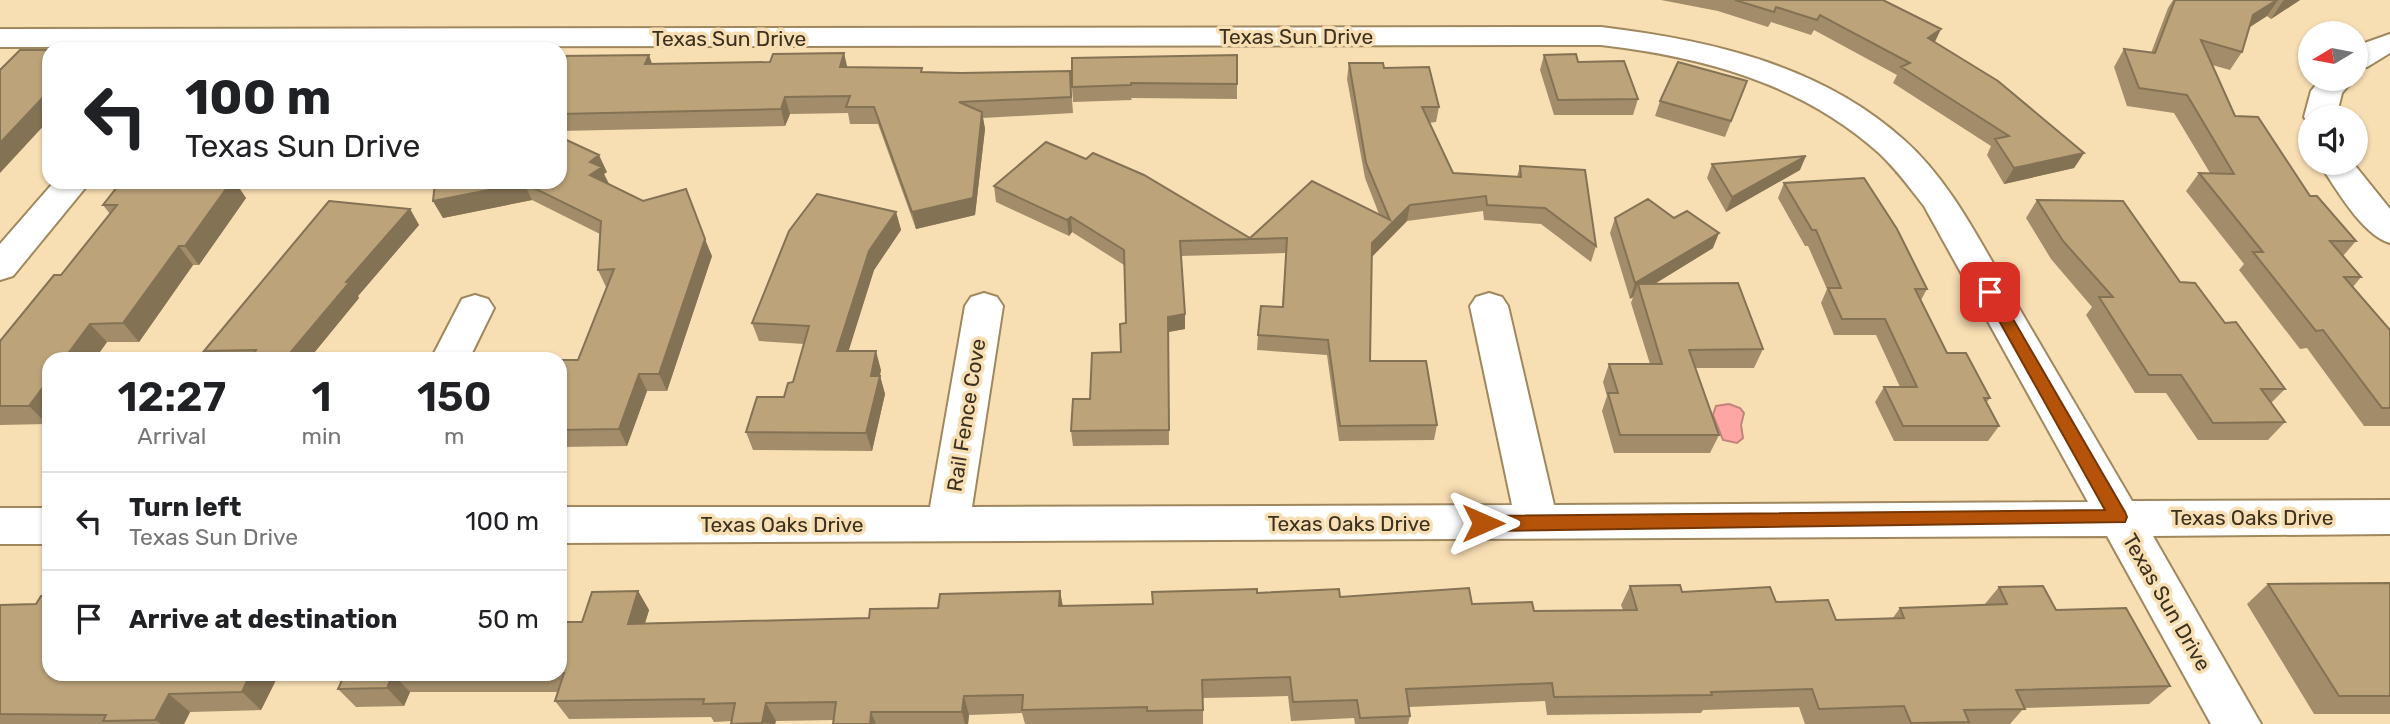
<!DOCTYPE html>
<html lang="en">
<head>
<meta charset="utf-8">
<style>
	:root { --surface:#fff; --page:#f6f6f6; --text:#202124; --muted:#757577; --line:#e0e0e0 }
	body { margin:0; font-family:Rubik,sans-serif; background:var(--page); color:var(--text); height:100vh; display:flex; flex-direction:column; font-size:26px; white-space:nowrap }
	* { box-sizing:border-box; margin:0 }
	p { font-size:23px; color:var(--muted) }
	.icon { flex:none; width:38px; height:38px; fill:none; stroke:currentColor; stroke-width:2; stroke-linecap:round; stroke-linejoin:round }
	.map { position:relative; flex:1; overflow:hidden }
	.panel { position:absolute; left:42px; top:352px; width:525px; height:329px; display:flex; flex-direction:column; background:var(--surface); border-radius:21px; box-shadow:0 2px 5px #0004 }
	.panel>* { flex:none }
	.banner { position:absolute; left:42px; top:42px; width:525px; height:147px; border-radius:21px; box-shadow:0 2px 5px #0004; background:#fff; color:var(--text); overflow:hidden }
	.needle { width:46px; rotate:260deg }
	.fabs { position:absolute; left:2298px; top:21px; display:grid; gap:14px }
	.fabs a { display:grid; place-items:center; width:70px; height:70px; border-radius:50%; background:var(--surface); box-shadow:0 2px 5px #0004; font-size:35px }
	.pin { position:absolute; display:grid; place-items:center; width:60px; height:60px; color:#fff; margin:-30px; border-radius:14px; box-shadow:0 4px 10px #0006 }
	.me { position:absolute; width:77px; margin:-38px; rotate:90deg; stroke-linejoin:round; filter:drop-shadow(0 0 5px #0008) }
	.turn { display:flex; align-items:center; gap:24px; height:147px; padding:0 28px; font-size:32px }
	.turn .icon { width:91px; height:91px; stroke-width:2.5 }
	.turn b { display:block; font-size:49px; line-height:60px }
	.eta { display:flex; justify-content:space-evenly; align-items:center; height:119px; text-align:center }
	.eta b { font-size:42px; font-weight:600; line-height:49px }
	ul { padding:0; list-style:none }
	li { display:flex; align-items:center; gap:21px; height:98px; padding:0 28px; border-top:2px solid var(--line) }
	li div { flex:1 }
	li b { display:block; font-size:26px }
	li em { font-style:normal }
	.map>svg:first-child { display:block }
	.water { fill:#fda6a4; stroke:#c3837c; stroke-width:2 }
	.lines { fill:none; stroke-linecap:round; stroke-linejoin:round }
	.minor-casing { stroke:#9f875e; stroke-width:4 }
	.minor { fill:#fff; fill-rule:evenodd }
	.wall { fill:#a28c69 }
	.shaded-wall { fill:#847255 }
	.building { fill:#bca37a; stroke:#847255; stroke-width:2 }
	.route { fill:#b45309; stroke:#753606; stroke-width:2 }
	.labels { text-anchor:middle; dominant-baseline:central; stroke-width:7; stroke-linejoin:round; paint-order:stroke }
	.street-label { font-size:21px; fill:#3b3120; stroke:#f8deb3 }
</style>
</head>
<body>
<div class="map">
<svg width="2390" height="724" viewBox="0 0 2390 724">
	<rect width="100%" height="100%" fill="#f8deb3"/>
	<path class="water" d="M1729,404L1740,408L1744,413L1741,425L1743,438L1737,443L1723,440L1713,415L1716,406Z"/>
	<g class="lines">
		<defs>
			<path id="minor" d="M1601,27C1709,40 1821,65 1904,140C1950,181 1978,238 2009,291C2050,361 2091,431 2132,501L2390,500V534L2153,536L2261,724H2211L2107,536L560,543V507H930L965,306L971,297L984,293L997,297L1003,306L972,507L1512,505L1470,306L1476,297L1489,293L1502,297L1508,306L1554,505L2088,502L1924,206C1910,188 1896,169 1879,153C1801,83 1703,57 1601,45L0,47V29Z
				M2390,34V53L2367,67L2356,69V46Z
				M2321,79H2354L2342,93L2336,117H2310L2309,124L2304,117L2311,91Z
				M2319,163H2353L2390,209V243C2362,235 2335,187 2319,163Z
				M54,182H90L13,276L0,280V244Z
				M475,295L488,299L494,308L469,359H431L462,299Z
				M0,508H49V544H0Z"/>
		</defs>
		<use href="#minor" class="minor-casing"/>
		<use href="#minor" class="minor"/>
	</g>
	<path class="wall" d="M1661,0H1883L1935,42L2084,153L2074,168L2004,184L1987,155L1991,146L1893,83L1897,75L1814,30L1811,35L1771,22L1768,27L1718,11Z
		M2173,0H2300L2271,19L2267,16L2249,27L2242,52L2230,70L2212,65L2235,116L2310,196L2356,241L2343,256L2361,277L2353,287L2390,330V426H2364L2307,348L2300,349L2239,270L2244,264L2186,191L2199,173H2210L2174,113L2127,106L2114,67L2124,49L2151,53L2168,8Z
		M1544,55L1578,62L1638,99L1633,115H1554L1540,70Z
		M560,56L652,64L847,67L923,72L961,73L1070,71L1073,113L983,118L985,129L975,215L916,229L878,124H850L848,113L790,114L785,126L560,131Z
		M1072,58L1237,84V99L1131,98L1132,100L1073,102L1072,87Z
		M1349,63L1384,68L1439,107L1436,122L1429,123L1453,173L1517,177L1520,166L1596,246L1591,262L1541,224L1484,220L1483,211L1407,221L1371,257L1370,361L1437,425L1434,440L1339,441L1327,355L1257,350L1258,335L1282,307L1286,253L1181,256L1185,329L1168,332L1169,445L1073,446L1071,431L1090,399L1121,352L1126,323L1124,265L1072,232L1069,236L996,202L994,186L1250,238L1379,214L1365,178L1347,79Z
		M1747,81L1725,137L1655,116L1660,101Z
		M1712,164L1800,170L1726,212L1707,178Z
		M607,172L604,174L609,184L712,256L667,391H647L627,446L560,447V360H578L607,287H606L598,270L600,234L532,200L443,218L433,201L435,182Z
		M121,182H235L246,198L199,265H193L139,342H107L47,424L0,425V341L61,275L110,214L103,205Z
		M1784,183L1927,289L1921,300L1947,353L1990,398L1986,403L1999,426L1988,441H1894L1875,402L1884,387H1900L1876,335H1834L1821,303L1827,289L1808,246H1805L1778,198Z
		M2037,200L2180,282L2225,323L2285,389L2271,403L2285,422L2268,440H2198L2166,393H2135L2086,315L2092,307L2051,259L2026,218Z
		M410,209L419,225L358,296L359,298L309,359H210L204,351Z
		M896,212L901,230L874,270L848,351L881,370L880,376L885,394L872,451L753,450L746,432L784,397L793,382L804,344L759,341L752,323Z
		M1615,218L1713,248L1654,284L1763,349L1754,368H1695L1719,435L1710,453H1614L1602,411L1607,396L1603,382L1609,364H1650L1631,303L1633,297L1630,299L1610,233Z
		M2390,583V714H2314L2247,604L2268,584Z
		M1630,586L1776,602L1836,620L1892,619L1900,608L1984,605L1999,587L2056,610L2170,686L2149,704L2024,708L2010,724H1805L1799,707L1703,710L1701,713L1547,715L1545,701L1409,707L1410,716L1408,724H1355L1354,718L1291,721L1288,696L1203,698V724H1025L1022,713L969,715L968,724H833L834,720L776,721L775,724H731V721L714,722L711,717L569,719L555,701L558,692H410L404,706L356,707L338,689L344,677L341,674H560L582,622L638,591L649,610L645,623L869,618L1060,591L1063,606L1153,604L1257,593L1472,604L1534,611L1623,610L1621,605Z
		M36,604L279,674L261,710L190,712L184,724H0V605Z"/>
	<path class="shaded-wall" d="M2277,0H2278L2267,16L2241,33L2253,15Z
		M2285,0H2300L2271,19L2283,1Z
		M1941,29L1934,44L1928,38Z
		M844,53L848,70L840,67Z
		M649,55L655,72L645,64Z
		M49,91V120L0,173V143Z
		M785,97L790,114L785,126L781,109Z
		M982,112L985,129L975,215L916,229L912,212Z
		M2084,153L2074,168L2004,184L2014,168Z
		M599,155L607,172L604,174L609,184L590,175V162Z
		M1806,156L1800,170L1726,212L1732,197Z
		M231,182H235L246,198L199,265L185,246Z
		M524,183L532,200L443,218L433,201Z
		M1410,205L1407,221L1370,259L1372,243Z
		M410,209L419,225L358,296L359,298L309,359H285L346,282Z
		M896,212L901,230L874,270L843,369L837,351L869,251Z
		M1071,217L1072,232L1069,236L1067,220Z
		M1719,233L1713,248L1640,293L1638,284L1633,297L1630,299L1635,283Z
		M705,239L712,256L667,391L659,374Z
		M179,246L193,265L139,342L123,323Z
		M1185,314V329L1168,332L1169,445L1168,317Z
		M90,324L107,342L95,359H64Z
		M876,351L881,370L877,386L880,376L885,394L872,451L866,433L871,376Z
		M639,374L647,391L627,446L619,429Z
		M49,379V421L47,424L29,406Z
		M638,591L649,610L639,643L628,624Z
		M1060,591L1063,610L1059,606Z
		M250,674H279L261,710L242,692Z
		M393,674L410,692L404,706L387,688Z
		M169,694L190,712L184,724H161L155,720Z
		M964,696L969,715L968,724H965L962,712Z
		M766,703L776,721L775,724L762,723Z
		M871,712L876,724H870Z"/>
	<path class="building" d="M1735,0H1883L1941,29L1928,38L1998,81L2084,153L2014,168L1995,139L2009,136L1901,67L1910,63L1820,15L1817,20L1776,7L1774,12Z
		M2175,0H2277L2253,15L2242,52L2201,40L2235,116L2258,117L2310,196H2317L2356,241H2330L2361,277H2344L2390,330V408H2382L2323,330L2316,331L2253,252H2263L2199,173L2234,174L2187,95L2139,88L2124,49L2155,53Z
		M20,50H49V91L0,143V70Z
		M844,53L840,67L922,68L921,72L961,73L1070,71L1071,97L959,102L982,112L973,198L912,212L874,107H846L850,96L785,97L781,109L560,114V56L649,55L645,64L770,62L773,54Z
		M1576,54L1578,62L1624,61L1638,99L1558,100L1544,55Z
		M1237,55V84L1131,83V85L1072,87V58Z
		M1678,62L1747,81L1731,121L1660,101Z
		M1349,63H1383L1384,68L1429,67L1439,107H1422L1453,173L1521,177L1520,166L1585,170L1596,246L1545,208L1487,205L1486,196L1410,205L1372,243L1370,361H1426L1437,425L1340,426L1328,340L1258,335L1261,306L1283,307L1287,238L1180,241L1185,314L1168,317L1169,430L1071,431L1073,399H1090L1092,353L1121,352L1120,324L1126,323L1124,250L1071,217L1067,220L994,186L1046,142L1086,159L1093,153L1144,175L1250,238L1312,181L1390,220L1366,163Z
		M560,137L599,155L590,162L602,167L590,175L643,201L686,189L705,239L659,374H639L619,429L560,430V360H578L614,269L598,270L601,221L524,183L433,201L435,182H560Z
		M1806,156L1732,197L1712,164Z
		M1864,178L1897,229L1927,289H1915L1947,353H1966L1990,398H1984L1999,426H1903L1884,387H1917L1885,319H1842L1828,288H1841L1816,230H1812L1784,183Z
		M121,182H231L185,246H179L123,323L90,324L64,359H49V379L29,406H0V341L54,275H61L117,205H103Z
		M817,194L896,212L869,251L837,351H876L871,376H880L866,433L746,432L757,397H784L788,383L793,382L809,326L752,323L789,231Z
		M1648,199L1674,218L1687,211L1719,233L1635,283L1615,218Z
		M2037,200L2123,201L2180,282L2195,283L2225,323L2236,322L2285,389H2261L2285,422L2213,423L2181,375H2149L2099,297H2113L2063,241Z
		M329,201L410,209L346,282L349,283L285,359H251L256,350L204,351Z
		M1738,283L1763,349L1689,350L1719,435H1620L1608,393H1618L1609,364H1662L1638,284Z
		M2390,583V696H2339L2268,584Z
		M1680,585L1682,592L1770,587L1776,602L1828,600L1836,620L1904,618L1900,608L2007,604L1999,587L2043,586L2056,610L2126,608L2170,686L2016,690L2025,709L1964,710L1969,722L1911,723L1904,706L1819,709L1812,689L1711,692L1712,695L1554,697L1552,683L1406,689L1410,716L1360,718L1357,700L1293,702L1290,677L1202,680L1203,710L1147,711V707L1022,710L1023,695L964,696L962,712H871L870,724H833L836,702L766,703L762,723L731,724L735,703L703,704L704,699L555,701L564,673H560V622H582L592,592L638,591L628,624L869,618L870,609L938,608L940,594L1060,591L1059,606L1153,604L1152,592L1257,589V593L1339,589L1340,597L1469,588L1472,604L1532,602L1534,611L1637,610L1630,586Z
		M41,596H49V674H250L242,692L169,694L155,720L103,721L106,715L0,714V605L36,604Z
		M345,674H393L387,688L338,689Z"/>
	<path class="route" d="M1990,286L1995,288L2125,512L2127,517L2125,522L1483,531L1477,528L1475,523L1477,518L1483,516L2105,510L1983,292Z"/>
	<g class="labels">
		<g class="street-label">
			<text x="1296" y="36">Texas Sun Drive</text>
			<text x="729" y="38">Texas Sun Drive</text>
			<text transform="translate(966 415) rotate(-81)">Rail Fence Cove</text>
			<text x="2252" y="517">Texas Oaks Drive</text>
			<text x="1349" y="523">Texas Oaks Drive</text>
			<text x="782" y="524">Texas Oaks Drive</text>
			<text transform="translate(2167 602) rotate(60)">Texas Sun Drive</text>
		</g>
	</g>
</svg>
<div class="fabs">
<a><svg class="needle" viewBox="-14 -14 28 28"><path d="M0-13l5 13h-10z" fill="#e53935"/><path d="M0 13l5-13h-10z" fill="#757577"/></svg></a>
<a><svg class="icon" aria-label="sound" viewBox="0 0 24 24"><path d="M4 9h4l5-4v14l-5-4H4zM17 9q2 3 0 6"/></svg></a>
</div>
<div class="pin" style="left:1990px;top:292px;background:#d93025"><svg class="icon" aria-label="arrive" viewBox="0 0 24 24"><path d="M6 21V4h12l-3 4 3 4H6"/></svg></div>
<svg class="me" style="left:1483px;top:523px" viewBox="-20 -20 40 40"><path d="M0-17L14 15 0 8-14 15z" fill="#b45309" stroke="#fff" stroke-width="4"/></svg>
<div class="banner">
<div class="turn"><svg class="icon" aria-label="left" viewBox="0 0 24 24"><path d="M17 20v-9H6M10 6l-5 5 5 5"/></svg><div><b>100 m</b>Texas Sun Drive</div></div>
</div>
<section class="panel">
<div class="eta">
<div><b>12:27</b><p>Arrival</p></div>
<div><b>1</b><p>min</p></div>
<div><b>150</b><p>m</p></div>
</div>
<ul>
<li><svg class="icon" aria-label="left" viewBox="0 0 24 24"><path d="M17 20v-9H6M10 6l-5 5 5 5"/></svg><div><b>Turn left</b><p>Texas Sun Drive</p></div><em>100 m</em></li>
<li><svg class="icon" aria-label="arrive" viewBox="0 0 24 24"><path d="M6 21V4h12l-3 4 3 4H6"/></svg><div><b>Arrive at destination</b></div><em>50 m</em></li>
</ul>
</section>
</div>
</body>
</html>
